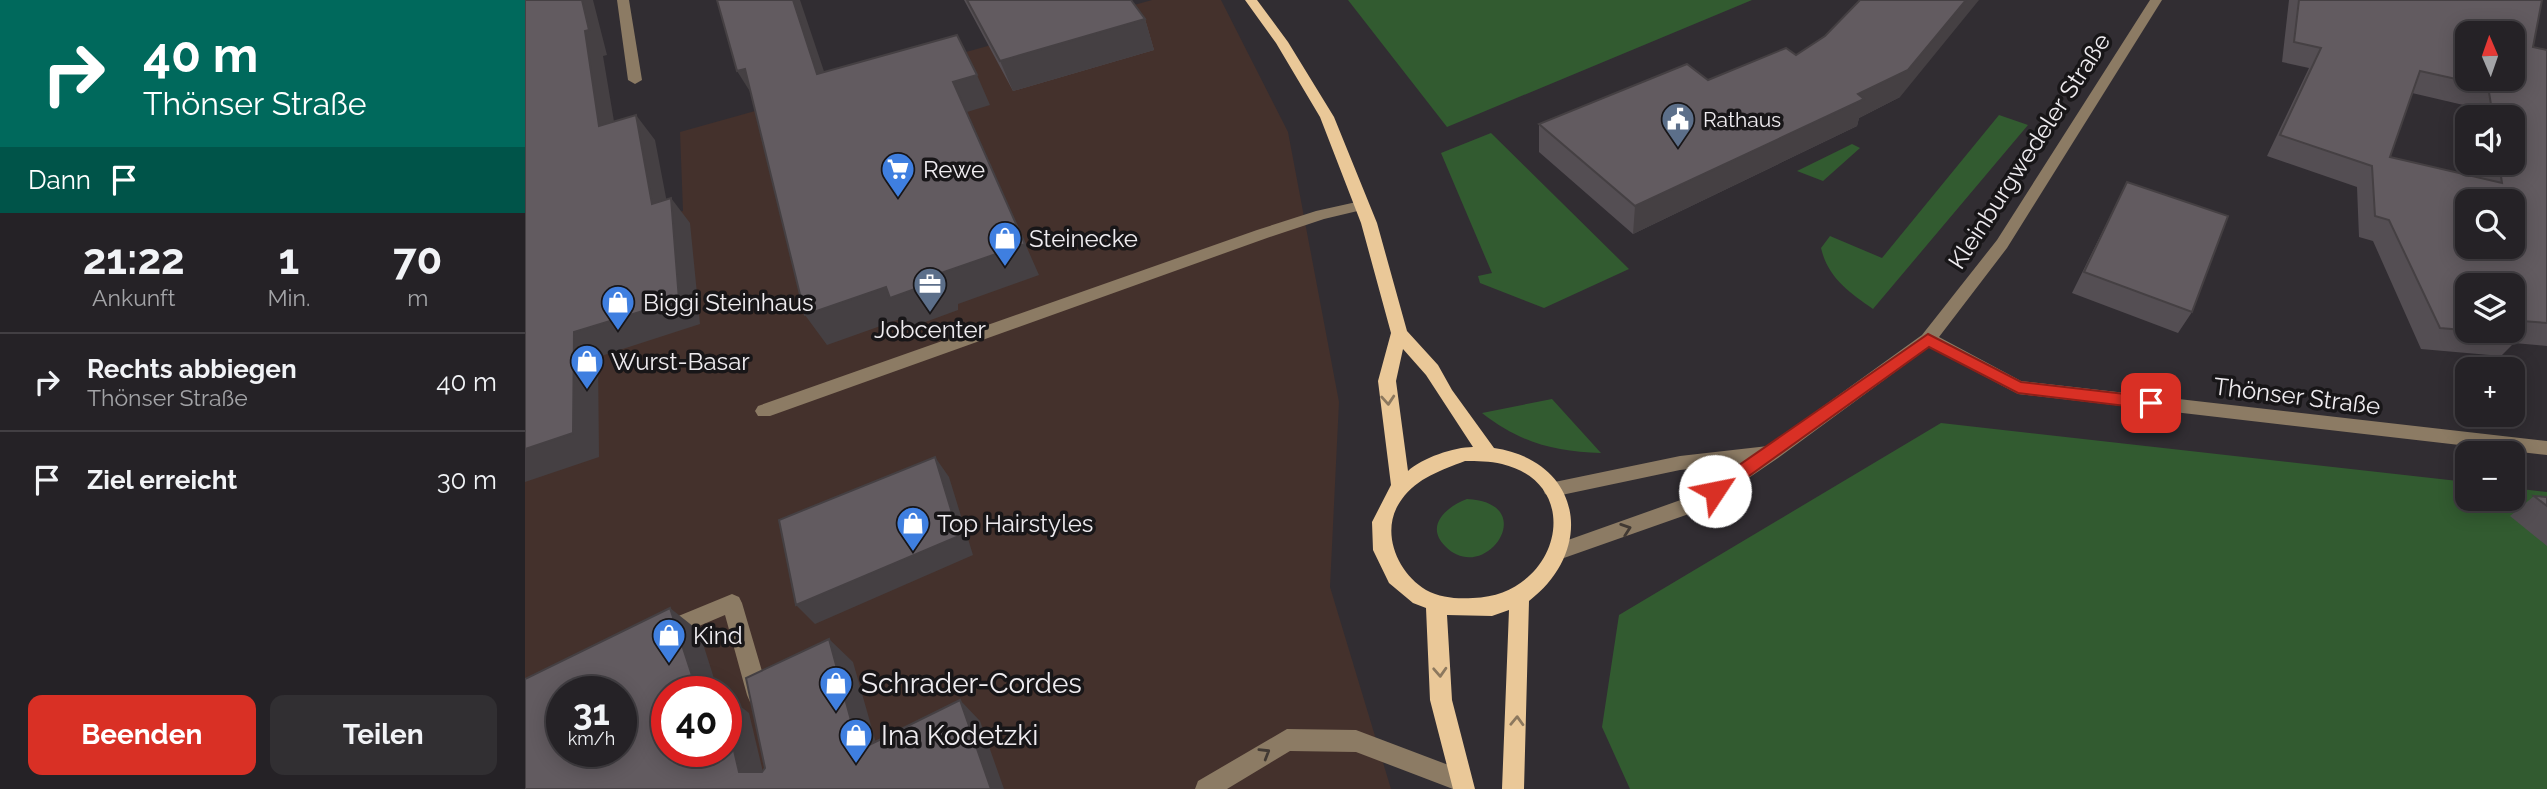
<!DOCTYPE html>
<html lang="de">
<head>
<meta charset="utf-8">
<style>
	:root { --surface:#252226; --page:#312f32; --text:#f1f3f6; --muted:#a3a4a7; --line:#423f43; --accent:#d93025 }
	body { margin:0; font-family:Raleway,sans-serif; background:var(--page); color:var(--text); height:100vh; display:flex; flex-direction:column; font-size:26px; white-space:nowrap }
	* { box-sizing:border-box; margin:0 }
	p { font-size:23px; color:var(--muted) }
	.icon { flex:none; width:38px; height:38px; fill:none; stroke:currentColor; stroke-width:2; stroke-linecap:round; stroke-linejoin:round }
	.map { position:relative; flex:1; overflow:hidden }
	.details { display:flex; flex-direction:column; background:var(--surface); width:525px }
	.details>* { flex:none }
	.banner { background:#00695c; color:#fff; overflow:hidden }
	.needle { width:46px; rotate:358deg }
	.controls { position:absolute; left:1930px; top:21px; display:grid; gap:14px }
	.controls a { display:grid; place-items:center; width:70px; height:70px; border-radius:14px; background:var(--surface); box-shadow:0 4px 18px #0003,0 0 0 2px var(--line); font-size:35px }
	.speed { position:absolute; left:21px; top:676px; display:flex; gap:14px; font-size:35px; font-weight:700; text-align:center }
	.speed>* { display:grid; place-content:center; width:91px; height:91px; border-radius:50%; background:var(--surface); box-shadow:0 4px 18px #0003,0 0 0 2px var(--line); line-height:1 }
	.speed small { font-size:18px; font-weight:400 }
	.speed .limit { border:10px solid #d22; background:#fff; color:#111 }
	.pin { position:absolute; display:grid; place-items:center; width:60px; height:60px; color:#fff; margin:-30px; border-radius:14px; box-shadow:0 4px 10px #0006 }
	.me { position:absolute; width:77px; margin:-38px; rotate:56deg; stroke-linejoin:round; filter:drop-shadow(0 0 5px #0008) }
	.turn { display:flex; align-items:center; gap:24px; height:147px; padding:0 28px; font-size:32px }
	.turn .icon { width:91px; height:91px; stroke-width:2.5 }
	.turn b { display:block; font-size:49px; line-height:60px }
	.then { display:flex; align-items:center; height:66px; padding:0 28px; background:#0003; gap:14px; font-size:26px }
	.eta { display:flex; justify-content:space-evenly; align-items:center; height:119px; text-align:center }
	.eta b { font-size:42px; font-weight:700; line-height:49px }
	.button { display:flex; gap:14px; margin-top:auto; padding:14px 28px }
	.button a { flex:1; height:80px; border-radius:14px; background:var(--accent); color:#fff; font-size:28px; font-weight:700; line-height:80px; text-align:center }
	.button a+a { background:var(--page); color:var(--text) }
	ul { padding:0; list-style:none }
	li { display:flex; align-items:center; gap:21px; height:98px; padding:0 28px; border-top:2px solid var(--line) }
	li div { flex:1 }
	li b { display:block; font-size:26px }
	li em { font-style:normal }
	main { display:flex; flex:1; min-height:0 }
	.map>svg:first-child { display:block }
	.commercial { fill:#44312c; fill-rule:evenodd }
	.green { fill:#325b30 }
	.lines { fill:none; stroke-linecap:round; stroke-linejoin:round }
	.minor { fill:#8c7b64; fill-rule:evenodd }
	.major { fill:#eac898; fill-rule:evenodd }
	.wall { fill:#544e53; fill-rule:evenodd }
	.shaded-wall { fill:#454043 }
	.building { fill:#625b60; stroke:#454043; stroke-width:2; fill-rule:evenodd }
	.oneway { stroke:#8c785e }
	.oneway2 { stroke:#413933 }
	.route { fill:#d93025; stroke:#8d1f18; stroke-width:2 }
	.labels { text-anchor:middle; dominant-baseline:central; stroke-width:7; stroke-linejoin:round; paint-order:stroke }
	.far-poi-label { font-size:21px; fill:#efecf0; stroke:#181618; text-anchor:start }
	.street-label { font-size:24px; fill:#efecf0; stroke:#181618 }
	.poi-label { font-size:24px; fill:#efecf0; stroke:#181618; text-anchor:start }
	.near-poi-label { font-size:28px; fill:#efecf0; stroke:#181618; text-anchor:start }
</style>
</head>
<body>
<main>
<section class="details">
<div class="banner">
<div class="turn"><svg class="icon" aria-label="right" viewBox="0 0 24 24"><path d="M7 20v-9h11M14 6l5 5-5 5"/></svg><div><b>40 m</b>Thönser Straße</div></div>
<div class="then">Dann<svg class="icon" aria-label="arrive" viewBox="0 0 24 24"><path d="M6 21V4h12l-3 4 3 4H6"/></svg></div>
</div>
<div class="eta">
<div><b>21:22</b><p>Ankunft</p></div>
<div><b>1</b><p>Min.</p></div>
<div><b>70</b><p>m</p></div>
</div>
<ul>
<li><svg class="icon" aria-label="right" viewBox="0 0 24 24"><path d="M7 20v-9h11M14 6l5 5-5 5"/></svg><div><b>Rechts abbiegen</b><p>Thönser Straße</p></div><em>40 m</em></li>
<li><svg class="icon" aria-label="arrive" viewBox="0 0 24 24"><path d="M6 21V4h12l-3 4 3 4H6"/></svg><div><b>Ziel erreicht</b></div><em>30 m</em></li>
</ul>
<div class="button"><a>Beenden</a><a>Teilen</a></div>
</section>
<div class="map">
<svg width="2022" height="789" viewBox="0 0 2022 789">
	<rect width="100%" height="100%" fill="#312d32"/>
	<path class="commercial" d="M627,0H696L763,132L814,402L805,587L866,789H0V252L158,211L155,132ZM37,691H96V751H37ZM142,691H201V751H142Z"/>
	<path class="green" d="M823,0H1227L922,127Z
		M1474,115L1503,125L1348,309C1324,292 1303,278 1296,248L1305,236L1357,258Z
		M966,133L1104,269L1019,308L955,283L953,276L967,273L916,153Z
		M1327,144L1335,148L1298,181L1272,171Z
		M1027,399L1076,453C1029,452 994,442 957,413Z
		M1416,423L1942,482V499H1988V488L2022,492V789H1105L1077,727L1094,615Z
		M942,499C1018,503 959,587 920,546C899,525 923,506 942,499Z"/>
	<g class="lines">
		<path class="minor" d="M92,0H104L117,80L110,84L103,80Z
			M1625,0H1637L1482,248L1414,337L1496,381L2022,441V455L1493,394L1404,347L1253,458L1178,509L1036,559L1029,557L1026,551L1029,545L1164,497L1217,463L1155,470L1027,497L1020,494L1018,489L1020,484L1155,456L1243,446L1397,335L1472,240Z
			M836,201L843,206L841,209L799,219L742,238L245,416H233L230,411L233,406L732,230L791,211Z
			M207,594L214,597L217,603L244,695L241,702L233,705L225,702L222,695L200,615L141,640L134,638L131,631L134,624Z
			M762,729L831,730L942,772L945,780L942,788L928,789L831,752L765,751L702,789H670L673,781Z"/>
		<path class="major" d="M720,0H732L763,42L809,117L852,223L882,331L913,365L927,390L969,448C1057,461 1071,550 1004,601L999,789H977L984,610L967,616L922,615L927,700L950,789H928L905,700L901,608L888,603L864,583L848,550L847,522L866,485L853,381L866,333L836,223L795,117L751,43ZM878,349L901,375L948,447C929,447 897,458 883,471L871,381ZM940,461C952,461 965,461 977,464C1063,485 1033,596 948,598C932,599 916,598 901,590C871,572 854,529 877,499C892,478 917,470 940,461Z"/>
	</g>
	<path class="wall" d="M439,0H606L620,19L629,50L488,91Z
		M1764,0H2017L2008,47L2022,50V346L1989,343L1976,356L1896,349L1848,241L1834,237L1832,187L1742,156L1784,68L1757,62ZM1887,93L1947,107L1948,117H1988V163H1954L1956,179L1865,157Z
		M1271,55L1375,97L1334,118L1332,126L1108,234L1014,152V124L1183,80Z
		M1602,182L1667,312L1653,333L1547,293Z
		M2009,496L2022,497V546L1985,516Z"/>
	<path class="shaded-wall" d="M57,0H68L82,55L78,56L94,151L74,126L60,31Z
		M268,0H275L310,104L292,74Z
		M1441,0H1454L1375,97L1334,118L1332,126L1108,234L1110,206L1333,94Z
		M620,19L629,50L488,91L475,61Z
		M220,69L231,101L212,71Z
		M452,75L465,105L442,112L514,275L433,304V310L384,328L378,318L302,345L280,315L428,82Z
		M111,115L130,140L147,229L127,204Z
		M146,198L165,223L175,324L73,357L74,457L0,482V449L49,332Z
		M410,457L424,477L448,555L290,624L271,605Z
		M145,608L174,631L193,691H172Z
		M304,639L328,662L359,771L334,750Z
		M201,695L224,713L242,789L214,772L201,720Z
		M435,700L455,721L479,789H466Z"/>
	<path class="building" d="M0,0H57L64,30L60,31L74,126L111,115L127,204L146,198L154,300L49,332L48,433L0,449Z
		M192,0H268L292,74L432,35L452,75L428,82L500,244L416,273L415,280L365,298L361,287L280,315L220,69L212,71Z
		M442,0H606L620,19L475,61Z
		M1335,0H1441L1383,70L1333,94L1339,99L1110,206L1014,124L1162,64L1183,80L1261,48L1271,55L1300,36Z
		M1774,0H2017L2008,47L2022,50V323L1997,321L1996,335L1915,328L1864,220L1850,216L1847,166L1755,135L1796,48L1769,42ZM1942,33H1988V79H1942ZM1895,71L1963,86L1968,117H1988V163H1974L1977,183L1865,157ZM1942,201H1988V247H1942ZM1942,285H1988V331H1942Z
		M1602,182L1703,216L1667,312L1559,272Z
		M410,457L434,536L271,605L254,520Z
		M2009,496L2022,497V506Z
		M145,608L172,691H142V751H201V716L214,772H237L240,768L221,678L304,639L334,750L435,700L466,789H0V679ZM37,691H96V751H37Z"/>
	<defs><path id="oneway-chevron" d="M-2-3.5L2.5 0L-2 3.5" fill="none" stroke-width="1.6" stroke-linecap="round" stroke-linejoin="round" transform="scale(1.75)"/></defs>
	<g class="oneway">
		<use href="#oneway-chevron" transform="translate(863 400) rotate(86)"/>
		<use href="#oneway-chevron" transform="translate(915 672) rotate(87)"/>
		<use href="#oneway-chevron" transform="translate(992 721) rotate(-88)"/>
	</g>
	<g class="oneway2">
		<use href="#oneway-chevron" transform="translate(1101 529) rotate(-19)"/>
		<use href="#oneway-chevron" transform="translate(740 753) rotate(-31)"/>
	</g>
	<path class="route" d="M1403,334L1496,382L1626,397L1634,403L1626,409L1493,393L1404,347L1196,496H1184L1182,491L1184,486Z"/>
	<defs>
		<symbol id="civic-pin" viewBox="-11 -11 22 30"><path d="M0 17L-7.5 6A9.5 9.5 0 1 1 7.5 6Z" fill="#5c6f8a" stroke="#181618"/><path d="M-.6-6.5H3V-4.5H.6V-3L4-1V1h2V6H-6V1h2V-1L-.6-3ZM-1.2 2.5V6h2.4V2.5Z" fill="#fff"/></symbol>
		<symbol id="supermarket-pin" viewBox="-11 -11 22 30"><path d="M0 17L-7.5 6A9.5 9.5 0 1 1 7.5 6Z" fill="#3f7fe0" stroke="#181618"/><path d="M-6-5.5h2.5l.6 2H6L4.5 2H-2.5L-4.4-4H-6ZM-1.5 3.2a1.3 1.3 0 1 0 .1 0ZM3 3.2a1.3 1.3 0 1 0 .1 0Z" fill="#fff"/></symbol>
		<symbol id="shop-pin" viewBox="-11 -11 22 30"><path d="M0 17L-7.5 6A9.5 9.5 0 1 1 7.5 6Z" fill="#3f7fe0" stroke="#181618"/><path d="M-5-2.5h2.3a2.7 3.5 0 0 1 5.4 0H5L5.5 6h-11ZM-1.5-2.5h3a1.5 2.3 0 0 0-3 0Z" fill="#fff"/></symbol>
		<symbol id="office-pin" viewBox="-11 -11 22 30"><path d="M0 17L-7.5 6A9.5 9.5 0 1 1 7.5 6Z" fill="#5c6f8a" stroke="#181618"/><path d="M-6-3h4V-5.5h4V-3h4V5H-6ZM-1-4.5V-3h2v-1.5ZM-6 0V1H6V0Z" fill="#fff"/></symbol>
	</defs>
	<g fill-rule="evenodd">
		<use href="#civic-pin" x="1134" y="100" width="38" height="52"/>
		<use href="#supermarket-pin" x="354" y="150" width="38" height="52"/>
		<use href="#shop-pin" x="461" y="219" width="38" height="52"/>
		<use href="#office-pin" x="386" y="265" width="38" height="52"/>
		<use href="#shop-pin" x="74" y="283" width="38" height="52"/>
		<use href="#shop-pin" x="43" y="342" width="38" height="52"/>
		<use href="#shop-pin" x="369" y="504" width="38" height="52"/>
		<use href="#shop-pin" x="125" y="616" width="38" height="52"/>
		<use href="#shop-pin" x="292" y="664" width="38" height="52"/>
		<use href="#shop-pin" x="312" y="716" width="38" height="52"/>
	</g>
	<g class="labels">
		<g class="far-poi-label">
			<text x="1178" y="119">Rathaus</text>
		</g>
		<g class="street-label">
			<text transform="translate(1504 151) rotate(-57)">Kleinburgwedeler Straße</text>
			<text transform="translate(1772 396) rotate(7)">Thönser Straße</text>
		</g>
		<g class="poi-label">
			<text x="398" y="169">Rewe</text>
			<text x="504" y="238">Steinecke</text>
			<text x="118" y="302">Biggi Steinhaus</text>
			<text x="405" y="329" text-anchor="middle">Jobcenter</text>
			<text x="86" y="361">Wurst-Basar</text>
			<text x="412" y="523">Top Hairstyles</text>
			<text x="168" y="635">Kind</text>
		</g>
		<g class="near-poi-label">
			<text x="336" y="683">Schrader-Cordes</text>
			<text x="356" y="735">Ina Kodetzki</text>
		</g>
	</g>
</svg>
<div class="controls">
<a><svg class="needle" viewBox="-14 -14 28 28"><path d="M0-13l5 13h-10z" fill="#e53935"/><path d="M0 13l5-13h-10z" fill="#a3a4a7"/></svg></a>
<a><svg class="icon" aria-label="sound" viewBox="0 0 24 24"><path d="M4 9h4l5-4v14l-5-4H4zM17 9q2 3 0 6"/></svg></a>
<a><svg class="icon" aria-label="search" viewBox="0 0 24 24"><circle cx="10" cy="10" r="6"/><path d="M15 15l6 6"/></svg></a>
<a><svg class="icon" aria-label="layers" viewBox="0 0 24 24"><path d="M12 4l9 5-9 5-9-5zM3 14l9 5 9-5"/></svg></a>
<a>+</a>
<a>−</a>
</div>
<div class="speed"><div>31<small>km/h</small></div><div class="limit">40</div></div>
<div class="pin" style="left:1626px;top:403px;background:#d93025"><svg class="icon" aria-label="arrive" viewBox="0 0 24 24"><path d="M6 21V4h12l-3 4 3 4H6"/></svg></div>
<svg class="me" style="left:1190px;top:491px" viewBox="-20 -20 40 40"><circle r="19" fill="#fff"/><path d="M0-13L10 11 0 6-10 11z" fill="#d93025"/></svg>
</div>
</main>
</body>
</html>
